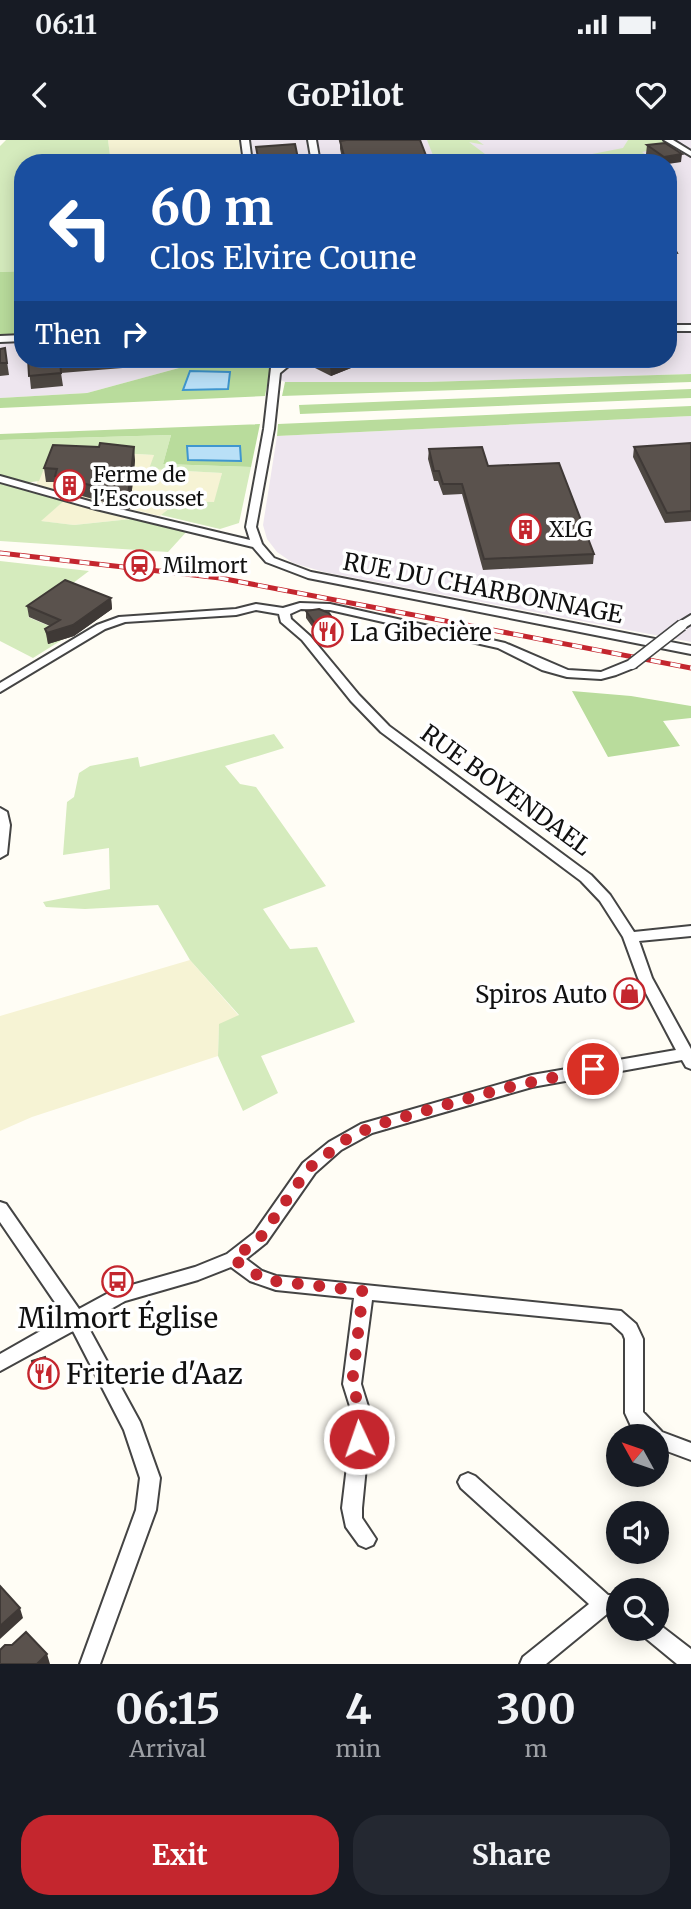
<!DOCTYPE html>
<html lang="en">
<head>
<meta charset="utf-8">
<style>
	:root { --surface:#171b24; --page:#242831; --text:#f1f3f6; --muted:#9ea1a6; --accent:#c4262e }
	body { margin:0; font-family:Merriweather,serif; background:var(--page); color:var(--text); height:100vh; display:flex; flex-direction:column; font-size:26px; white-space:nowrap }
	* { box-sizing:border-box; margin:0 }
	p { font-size:23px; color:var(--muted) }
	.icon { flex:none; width:38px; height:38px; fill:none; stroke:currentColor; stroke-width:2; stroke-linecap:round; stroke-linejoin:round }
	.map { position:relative; height:1524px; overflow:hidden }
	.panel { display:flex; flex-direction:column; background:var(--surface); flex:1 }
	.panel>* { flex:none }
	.hud { position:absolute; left:14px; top:14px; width:663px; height:214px; border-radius:28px; box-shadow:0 4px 18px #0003; background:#1a4fa0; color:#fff; overflow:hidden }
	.needle { width:46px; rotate:310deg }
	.controls { position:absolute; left:606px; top:1284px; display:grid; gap:14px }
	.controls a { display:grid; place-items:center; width:63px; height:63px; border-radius:50%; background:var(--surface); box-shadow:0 4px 18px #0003; font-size:35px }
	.pin { position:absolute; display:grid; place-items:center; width:60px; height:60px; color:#fff; margin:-30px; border:4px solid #fff; border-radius:50%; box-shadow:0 2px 7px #0007 }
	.me { position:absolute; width:77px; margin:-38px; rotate:357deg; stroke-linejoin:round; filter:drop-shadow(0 0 5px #0008) }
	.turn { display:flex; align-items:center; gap:24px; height:147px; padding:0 21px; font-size:32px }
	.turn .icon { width:91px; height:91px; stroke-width:2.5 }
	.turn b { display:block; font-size:49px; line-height:60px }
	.then { display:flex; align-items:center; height:66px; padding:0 21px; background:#0003; gap:14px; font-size:26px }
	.eta { display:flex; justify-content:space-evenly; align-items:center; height:119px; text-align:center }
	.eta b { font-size:42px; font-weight:700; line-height:49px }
	.cta { display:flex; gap:14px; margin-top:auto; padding:14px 21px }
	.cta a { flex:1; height:80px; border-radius:28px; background:var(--accent); color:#fff; font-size:28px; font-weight:700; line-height:80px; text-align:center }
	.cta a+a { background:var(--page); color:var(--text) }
	.status { display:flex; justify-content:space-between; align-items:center; height:49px; padding:0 35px; background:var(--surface); direction:ltr }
	.status svg { height:19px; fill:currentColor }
	header { display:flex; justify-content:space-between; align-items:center; height:91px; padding:0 21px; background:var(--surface); font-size:32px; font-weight:700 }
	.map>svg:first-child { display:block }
	.industrial { fill:#eee6ef }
	.farmland { fill:#f6f3d4 }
	.green { fill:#d5ebbd }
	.forest { fill:#b9dc9c }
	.water { fill:#b9e0f7; stroke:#3f96cf; stroke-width:2 }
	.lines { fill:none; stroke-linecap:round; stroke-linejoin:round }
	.minor-casing { stroke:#444; stroke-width:4 }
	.minor { fill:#fff; fill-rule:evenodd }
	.rail-casing { stroke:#c4262e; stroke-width:5 }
	.rail { stroke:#fff; stroke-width:3.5; stroke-dasharray:10; stroke-linecap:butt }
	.minor-bridge-casing { stroke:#444; stroke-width:13; stroke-linecap:butt }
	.minor-bridge { stroke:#fff; stroke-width:10 }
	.wall { fill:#4d4742 }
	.shaded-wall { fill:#3f3936 }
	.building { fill:#5a524d; stroke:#3f3936; stroke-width:2 }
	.route { stroke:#c4262e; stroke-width:12; stroke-dasharray:0 21.6 }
	.labels { text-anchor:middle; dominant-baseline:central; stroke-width:7; stroke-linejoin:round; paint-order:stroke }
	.far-poi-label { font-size:21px; fill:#111; stroke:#fff; text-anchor:start }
	.street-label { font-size:24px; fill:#111; stroke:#fff }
	.poi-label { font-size:24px; fill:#111; stroke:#fff; text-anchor:start }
	.near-poi-label { font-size:28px; fill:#111; stroke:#fff }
</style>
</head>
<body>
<div class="status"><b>06:11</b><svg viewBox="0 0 49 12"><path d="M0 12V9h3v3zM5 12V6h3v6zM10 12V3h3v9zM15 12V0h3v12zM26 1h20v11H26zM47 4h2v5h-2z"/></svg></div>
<header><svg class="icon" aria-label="back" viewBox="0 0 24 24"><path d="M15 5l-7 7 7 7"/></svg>GoPilot<svg class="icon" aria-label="heart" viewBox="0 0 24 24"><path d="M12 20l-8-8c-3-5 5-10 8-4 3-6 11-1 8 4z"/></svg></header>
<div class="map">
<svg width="691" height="1524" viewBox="0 0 691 1524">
	<rect width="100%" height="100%" fill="#fffdf5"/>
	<path class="industrial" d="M247,0H691V234L427,242H285L271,235L272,220L268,219H668V23H251Z
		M23,198V219H225L201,222L87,253L0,258V200Z
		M691,276V502L324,432L293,423L277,412L267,399L263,385L277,296Z"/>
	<path class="farmland" d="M108,0H239L241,23H111Z
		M51,309L154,315L150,329L222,333L215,362L179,361L160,376L35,347Z
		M65,360L105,372L133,377L131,379L74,385L40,381Z
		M190,820L239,876L219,885L218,916L32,977L0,991V876Z"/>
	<path class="green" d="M6,0H108L111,23H23V131L0,132V6Z
		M427,0H477L484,5L469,2L497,23H436Z
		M628,0H663L673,6L642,12L658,23H586L592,21L587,15L623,8Z
		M171,295L163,324L251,327L239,383L220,389L161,375L179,361L214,362L222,333L149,329L154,315L52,309L39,341L25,343L0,336V300Z
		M0,342L65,360L41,381L74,385L131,379L133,377L189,389L168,412L0,401Z
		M0,421L89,431L28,477L61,491L65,498L33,518L0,501Z
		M274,594L284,608L225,626L240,644L256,647L326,746L263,769L290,809L317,807L355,882L261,916L278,953L243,971L218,916L219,884L239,875L190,820L158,765L85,769L46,767L43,762L110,749L109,708L63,715L67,662L74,657L79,633L90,626L138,617L140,627Z"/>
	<path class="forest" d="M23,131V195L0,197V132Z
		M225,219L272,220L265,256L0,268V258L87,253L201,222Z
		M691,234V242L282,256L285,242H427Z
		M691,249V258L300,274L299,265Z
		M691,266V276L277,296L278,284Z
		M260,284L251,327L163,324L171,295L0,300V294Z
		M572,551L631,556L691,566V578L663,581L680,606L608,617Z"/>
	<path class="water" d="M190,231L230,232L228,249L183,250Z
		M187,306H240L241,321L188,320Z"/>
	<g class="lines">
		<defs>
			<path id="minor" d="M241,0H249L252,23H244Z
				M308,0H316L320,23H312Z
				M664,0H673L691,11V16Z
				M668,185H691V191H668Z
				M23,195V201L0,202V196Z
				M272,219H281V223L287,219H297L280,233L274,289L256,387L262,404L274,418L311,432L691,506V514L308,438L266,422L253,407L96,369L0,342V336L103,365L250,400L246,387L264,289Z
				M300,463L330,464L505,503L568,530L601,532L628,521H636V527L616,535L601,539L567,537L542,530L498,508L330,470L301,469L290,474L291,479L310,496L359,555L389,586L591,735L610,755L634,792L691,786V796L639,801L652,838L691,909V929L686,927L682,920L532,947L372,993L341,1010L315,1033L266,1103L246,1119L262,1131L276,1136L621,1171L636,1184L643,1199V1272L662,1292L691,1303V1320L656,1307V1297H642L631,1286L625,1273V1199L623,1194L611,1183L372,1160L361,1244L371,1276L362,1368V1378L376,1399L373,1405L366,1408L359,1405L346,1387L342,1368L353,1276L343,1244L354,1158L276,1150L250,1141L231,1127L198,1140L125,1161L86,1183L140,1282L160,1338L156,1370L100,1524H80L136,1370L140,1338L124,1290L73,1191L0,1231V1214L65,1177L0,1082V1062L6,1064L79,1169L114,1150L195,1127L227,1114L254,1093L303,1023L329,1002L361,984L532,935L676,910L638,838L623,797L600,761L581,741L381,592L351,561L302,500L281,482L279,474L256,470L236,475L125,482L105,489L0,552V543L97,485L119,477L236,469L256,464L283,468Z
				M691,475V484L686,487H678V483Z
				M0,668L7,672L10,685L7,714L0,718Z
				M468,1333L475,1336L608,1455H618V1475L607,1474L546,1524H520L523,1517L589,1464L461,1348L458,1342L461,1336Z
				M656,1482L691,1509V1524H677L643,1496L640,1489H656Z"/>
		</defs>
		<use href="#minor" class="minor-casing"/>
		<use href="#minor" class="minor"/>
		<defs>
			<path id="rail" d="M0,413L220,438L691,528"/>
		</defs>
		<use href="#rail" class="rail-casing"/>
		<use href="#rail" class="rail"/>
		<defs>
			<path id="minor-bridge" d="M632,524L682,485"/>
		</defs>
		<use href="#minor-bridge" class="minor-bridge-casing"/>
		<use href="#minor-bridge" class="minor-bridge"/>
	</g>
	<path class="wall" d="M344,0H420L427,18L451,23H343L340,9V1Z
		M647,5L681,22L660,23L646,14Z
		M668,98L677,113L676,122L668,123Z
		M668,125L673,132L671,141L668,142Z
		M5,208L9,235L0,236V209Z
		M28,219H171L172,224L61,233L63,246L31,249Z
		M311,219H361L351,223V228L331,236L311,226Z
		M435,219H513V224L479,225L478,221L436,222Z
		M691,303V381L665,383L633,317L634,307Z
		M429,309L488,326L594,414L593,424L483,430L462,354L443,355L438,341H434L428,319Z
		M135,320L130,369L56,349V342H46L44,328Z
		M111,458L112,469L74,496L48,504L45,489L50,486L29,477L27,466Z
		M306,471L339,488V495L323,502L306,478Z"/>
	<path class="shaded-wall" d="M682,14L681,22L668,24V23H663L664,17Z
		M346,219H361L351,223V228L331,236L330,226Z
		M134,307L135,320L130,369L128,355Z
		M111,458L112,469L74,496L48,504L47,493Z
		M339,488V495L323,502V495Z
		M45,1217L49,1242L36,1246L35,1238Z
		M20,1468L23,1478L0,1499V1486Z
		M47,1514L50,1524H37Z"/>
	<path class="building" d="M346,0H420L427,18L449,17L451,23H346L340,1Z
		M665,3L682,14L664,17L647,5Z
		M295,4L299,23H259L256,7Z
		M668,98L677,113L668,114Z
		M5,208L7,223H0V209Z
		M28,219H81L60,220L61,233L29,236Z
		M316,219H349L330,226Z
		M100,303L134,307L128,355L55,336L57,329L44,328L53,305L99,307Z
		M691,303V371L667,373L634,307Z
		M482,307L488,326L559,323L594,414L484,419L462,344H443L439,331H434L429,309Z
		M65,440L111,458L73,485L47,493L45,489L60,480L27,466Z
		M319,469L329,473L339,488L323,495L306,471Z
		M45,1217L48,1234L35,1238L32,1221Z
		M0,1446L20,1468L0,1486Z
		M26,1492L47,1514L37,1524H0V1510L5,1505H12Z"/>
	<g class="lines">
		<path class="route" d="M359,1299L362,1276L352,1244L363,1151L265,1140L233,1119L260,1098L309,1028L352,995L389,981L505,948L593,929"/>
	</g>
	<defs>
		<symbol id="building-ring" viewBox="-11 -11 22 22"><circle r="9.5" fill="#fff" stroke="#c4262e" stroke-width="1.5"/><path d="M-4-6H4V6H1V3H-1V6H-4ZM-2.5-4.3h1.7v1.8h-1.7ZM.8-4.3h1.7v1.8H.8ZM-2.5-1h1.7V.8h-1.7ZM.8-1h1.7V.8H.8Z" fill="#c4262e"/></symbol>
		<symbol id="station-ring" viewBox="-11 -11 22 22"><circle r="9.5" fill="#fff" stroke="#c4262e" stroke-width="1.5"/><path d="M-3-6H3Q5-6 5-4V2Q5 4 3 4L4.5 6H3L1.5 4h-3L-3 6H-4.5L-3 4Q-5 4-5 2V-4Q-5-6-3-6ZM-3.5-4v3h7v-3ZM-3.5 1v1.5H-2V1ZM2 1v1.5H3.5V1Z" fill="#c4262e"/></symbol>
		<symbol id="restaurant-ring" viewBox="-11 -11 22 22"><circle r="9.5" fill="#fff" stroke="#c4262e" stroke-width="1.5"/><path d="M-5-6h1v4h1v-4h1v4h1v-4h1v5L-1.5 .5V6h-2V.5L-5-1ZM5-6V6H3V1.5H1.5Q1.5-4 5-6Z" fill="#c4262e"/></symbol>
		<symbol id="shop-ring" viewBox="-11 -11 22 22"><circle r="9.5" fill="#fff" stroke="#c4262e" stroke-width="1.5"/><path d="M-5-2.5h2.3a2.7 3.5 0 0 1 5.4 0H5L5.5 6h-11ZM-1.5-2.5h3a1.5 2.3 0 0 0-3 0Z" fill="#c4262e"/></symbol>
		<symbol id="bus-ring" viewBox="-11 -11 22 22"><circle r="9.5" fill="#fff" stroke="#c4262e" stroke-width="1.5"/><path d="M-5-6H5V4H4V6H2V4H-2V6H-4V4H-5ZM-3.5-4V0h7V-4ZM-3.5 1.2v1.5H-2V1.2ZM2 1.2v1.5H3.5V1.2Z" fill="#c4262e"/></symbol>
	</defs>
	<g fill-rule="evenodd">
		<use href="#building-ring" x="52" y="328" width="35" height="35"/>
		<use href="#building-ring" x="508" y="372" width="35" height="35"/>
		<use href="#station-ring" x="122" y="408" width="35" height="35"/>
		<use href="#restaurant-ring" x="310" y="474" width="35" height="35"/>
		<use href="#shop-ring" x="612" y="836" width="35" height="35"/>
		<use href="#bus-ring" x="100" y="1124" width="35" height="35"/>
		<use href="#restaurant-ring" x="26" y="1216" width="35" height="35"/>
	</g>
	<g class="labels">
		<g class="far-poi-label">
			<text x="93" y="334">Ferme de<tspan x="93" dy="24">l'Escousset</tspan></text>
			<text x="549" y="389">XLG</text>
			<text x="163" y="425">Milmort</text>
		</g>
		<g class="street-label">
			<text transform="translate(483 448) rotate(11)">RUE DU CHARBONNAGE</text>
			<text transform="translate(506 650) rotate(36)">RUE BOVENDAEL</text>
		</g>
		<g class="poi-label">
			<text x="350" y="492">La Gibecière</text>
			<text x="607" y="854" text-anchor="end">Spiros Auto</text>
		</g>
		<g class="near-poi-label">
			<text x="118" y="1178">Milmort Église</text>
			<text x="66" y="1234" text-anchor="start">Friterie d'Aaz</text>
		</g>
	</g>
</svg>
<div class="controls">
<a><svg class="needle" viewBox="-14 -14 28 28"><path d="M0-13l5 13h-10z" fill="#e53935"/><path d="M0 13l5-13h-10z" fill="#9ea1a6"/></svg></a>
<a><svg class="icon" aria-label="sound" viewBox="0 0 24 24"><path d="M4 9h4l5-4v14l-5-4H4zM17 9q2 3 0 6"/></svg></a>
<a><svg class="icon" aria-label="search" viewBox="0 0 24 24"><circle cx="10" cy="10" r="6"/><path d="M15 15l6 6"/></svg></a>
</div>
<div class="pin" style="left:593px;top:929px;background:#d93025"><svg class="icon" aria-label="arrive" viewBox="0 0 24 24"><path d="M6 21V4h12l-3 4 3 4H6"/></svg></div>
<svg class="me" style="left:359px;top:1299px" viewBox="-20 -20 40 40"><circle r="17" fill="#c4262e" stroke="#fff" stroke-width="3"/><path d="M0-11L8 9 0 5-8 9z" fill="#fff"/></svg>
<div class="hud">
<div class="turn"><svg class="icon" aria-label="left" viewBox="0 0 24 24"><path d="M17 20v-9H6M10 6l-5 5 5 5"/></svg><div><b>60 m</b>Clos Elvire Coune</div></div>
<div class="then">Then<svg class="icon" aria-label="right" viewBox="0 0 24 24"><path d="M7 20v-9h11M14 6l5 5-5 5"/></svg></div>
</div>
</div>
<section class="panel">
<div class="eta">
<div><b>06:15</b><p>Arrival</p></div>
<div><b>4</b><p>min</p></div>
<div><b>300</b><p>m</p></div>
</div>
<div class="cta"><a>Exit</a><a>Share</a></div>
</section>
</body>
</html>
